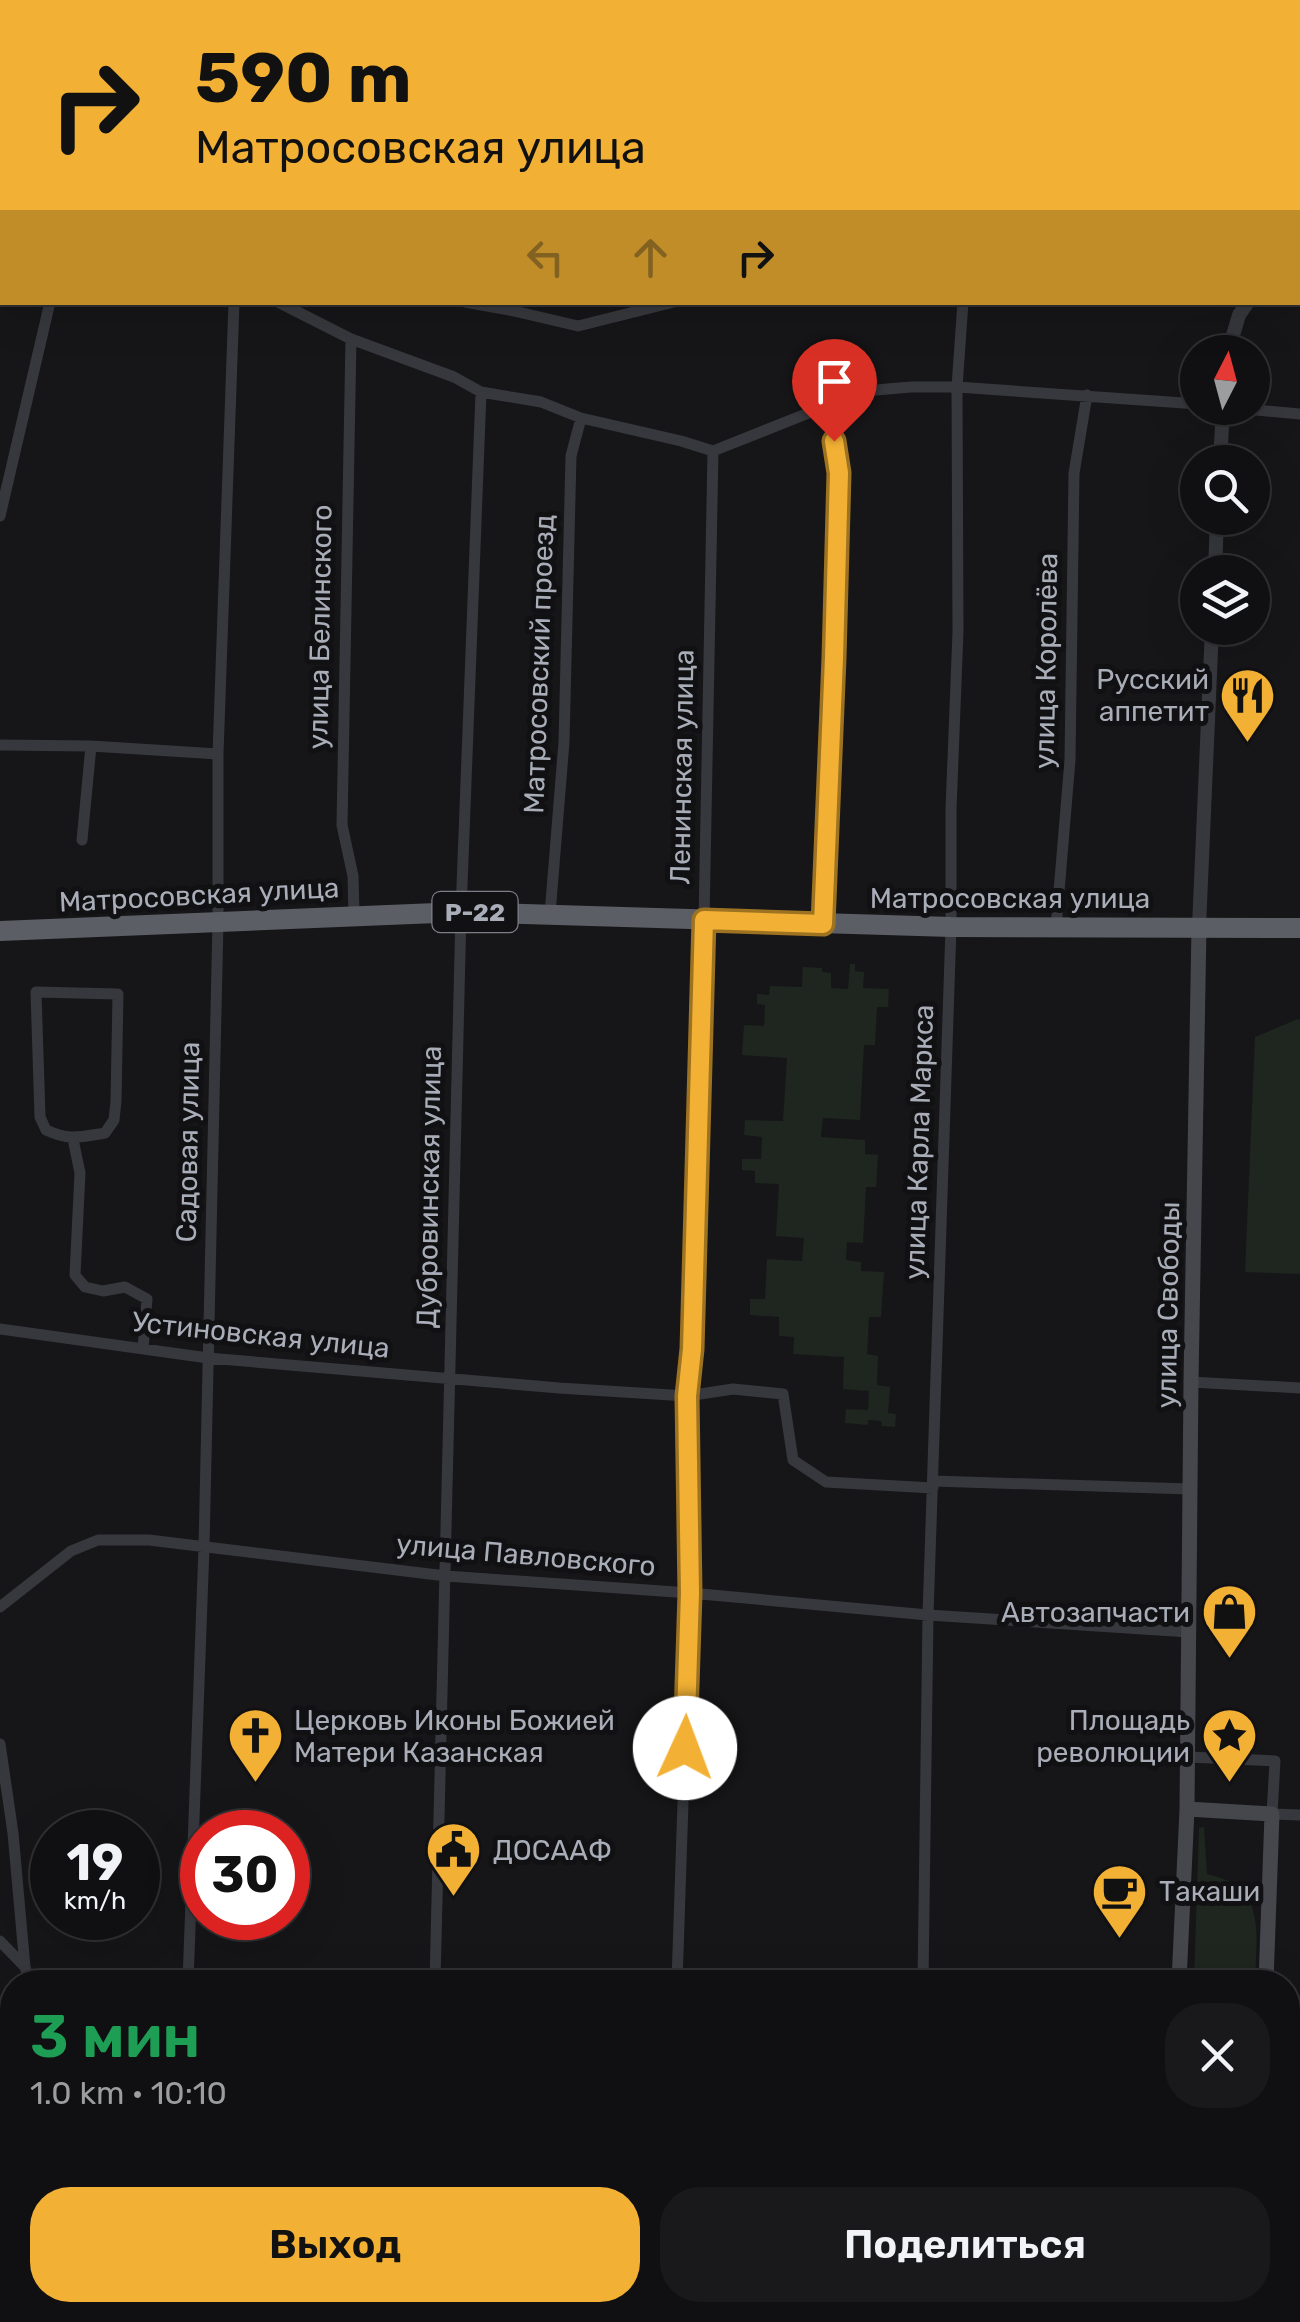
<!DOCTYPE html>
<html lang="ru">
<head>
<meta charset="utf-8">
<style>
	:root { --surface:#101012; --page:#19191b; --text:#f1f3f6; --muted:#9c9d9f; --line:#303032; --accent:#f2b134 }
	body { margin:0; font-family:Rubik,sans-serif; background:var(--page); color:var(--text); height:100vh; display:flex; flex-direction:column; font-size:38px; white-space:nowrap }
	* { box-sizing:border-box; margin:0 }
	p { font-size:32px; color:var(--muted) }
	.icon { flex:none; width:55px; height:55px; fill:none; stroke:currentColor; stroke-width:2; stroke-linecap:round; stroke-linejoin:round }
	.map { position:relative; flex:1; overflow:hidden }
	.sheet { position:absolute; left:0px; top:1970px; width:1300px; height:352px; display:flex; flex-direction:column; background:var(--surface); border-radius:40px 40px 0 0; box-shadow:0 10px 40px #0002,0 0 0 2px var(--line) }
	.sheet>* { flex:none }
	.top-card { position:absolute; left:0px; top:0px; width:1300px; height:305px; box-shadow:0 10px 40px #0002,0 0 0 2px var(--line); background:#f2b134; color:#111; overflow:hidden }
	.needle { width:65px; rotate:6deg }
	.fabs { position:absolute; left:1180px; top:335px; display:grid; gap:20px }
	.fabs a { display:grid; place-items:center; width:90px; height:90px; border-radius:50%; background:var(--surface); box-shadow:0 10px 40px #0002,0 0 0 2px var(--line); font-size:50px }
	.speed { position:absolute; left:30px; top:1810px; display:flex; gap:20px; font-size:50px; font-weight:700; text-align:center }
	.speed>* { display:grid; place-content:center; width:130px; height:130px; border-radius:50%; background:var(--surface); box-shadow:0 10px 40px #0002,0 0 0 2px var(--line); line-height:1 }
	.speed small { font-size:25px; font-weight:400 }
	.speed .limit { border:15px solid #d22; background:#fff; color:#111 }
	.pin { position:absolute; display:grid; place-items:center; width:85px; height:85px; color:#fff; margin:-102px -42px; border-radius:50% 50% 50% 0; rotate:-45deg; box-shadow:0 0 10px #0007 }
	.pin .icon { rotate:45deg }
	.me { position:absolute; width:110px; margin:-55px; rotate:2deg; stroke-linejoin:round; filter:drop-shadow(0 0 8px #0008) }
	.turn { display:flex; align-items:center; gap:35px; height:210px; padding:0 30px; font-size:45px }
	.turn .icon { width:130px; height:130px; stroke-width:2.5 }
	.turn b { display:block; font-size:70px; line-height:85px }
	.lanes { display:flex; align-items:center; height:95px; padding:0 30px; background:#0003; justify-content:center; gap:50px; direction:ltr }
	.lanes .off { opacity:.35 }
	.round { display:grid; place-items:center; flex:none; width:105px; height:105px; border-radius:40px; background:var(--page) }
	.headline { display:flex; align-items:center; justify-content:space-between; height:170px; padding:0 30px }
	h1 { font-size:60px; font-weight:600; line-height:75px; color:#1e9e55 }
	.cta { display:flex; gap:20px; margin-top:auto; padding:20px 30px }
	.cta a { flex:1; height:115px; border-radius:40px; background:var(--accent); color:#111; font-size:40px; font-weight:600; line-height:115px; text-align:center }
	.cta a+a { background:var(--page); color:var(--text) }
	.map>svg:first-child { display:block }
	.green { fill:#1e261f }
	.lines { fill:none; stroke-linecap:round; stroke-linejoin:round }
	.minor { stroke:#37383d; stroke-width:11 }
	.tertiary { stroke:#37383d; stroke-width:14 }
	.secondary { stroke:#45474d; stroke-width:15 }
	.trunk { stroke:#5b5e65; stroke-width:20 }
	.route-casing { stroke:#9d7322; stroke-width:25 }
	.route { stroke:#f2b134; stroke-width:18 }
	.labels { text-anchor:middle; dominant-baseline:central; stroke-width:10; stroke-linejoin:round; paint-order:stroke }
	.shield { fill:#111113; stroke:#7b7e86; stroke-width:2.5 }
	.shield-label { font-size:25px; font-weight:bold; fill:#a8adb8 }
	.street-label { font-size:28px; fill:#a8adb8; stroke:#111113 }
	.poi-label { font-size:28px; fill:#a8adb8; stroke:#111113; text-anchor:end }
</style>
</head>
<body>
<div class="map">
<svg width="1300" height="2322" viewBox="0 0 1300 2322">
	<rect width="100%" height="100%" fill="#161618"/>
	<path class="green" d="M850,964H855V971L864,972L863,988L889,989L888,1007H877L875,1045H864L860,1120L823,1118L821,1137L865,1140V1154L878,1155L876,1187H866L863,1243L847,1242L846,1260L861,1262V1271L884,1272L881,1317H869L867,1354L878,1356L877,1385L890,1387L888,1413L896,1414L895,1427L882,1426L881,1421L868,1420V1425L845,1423L846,1409L868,1410L869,1391L843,1389L844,1357L793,1354L794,1337L779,1336V1317L750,1315V1299H765L767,1259L802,1261L804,1238L776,1236L779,1184L755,1183V1171L742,1170V1159H761L762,1137L744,1135L745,1120L783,1121L787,1058L742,1055L744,1025L764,1026L765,1005L757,1004V994L769,995L770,986L802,987L803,967L822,968V972L831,973V988L848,989Z
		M1298,1019L1300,1020V1274L1245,1272L1255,1037Z
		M1204,1827L1207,1874C1268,1887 1256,1934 1255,1982H1194L1199,1828Z
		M0,2222L4,2232L12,2228V2310H130V2322H0Z"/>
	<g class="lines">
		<path class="minor" d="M1010,2V0
			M1128,2L1130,0
			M0,176L2,177
			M0,195L2,194
			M1298,218L1300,206
			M1298,275H1300
			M278,302L351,339L454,377L481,392L541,402L581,418L681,441L713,451L864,391L911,387H957L1198,404
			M465,302L514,311L578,326L674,302
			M351,339L342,825L353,876L354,915
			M1235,408L1300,414
			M0,516L50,302
			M0,745L91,746L218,754
			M82,840L91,746
			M550,914L564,742L571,456L581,418
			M823,924L834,658L839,473L829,404
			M1056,927L1070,760L1074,473L1087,395
			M36,992L118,994L116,1101L114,1120L105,1133C80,1137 70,1141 46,1130L40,1117Z
			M73,1139L80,1173L75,1275L85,1287L103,1291L125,1287L147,1299L143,1348
			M0,1329L208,1358L559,1388L687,1396L733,1389L783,1394L793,1460L826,1482L933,1488
			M1191,1382L1300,1388
			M933,1481L1190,1489
			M0,1607L71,1551L98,1540H149L446,1576L690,1593L928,1615L1189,1632
			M0,1744L13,1833L25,1967L30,1982
			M1188,1757L1275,1761L1272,1814L1300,1815
			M0,1941L25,1967
			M188,1982L204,1547L218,922V754L234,302
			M435,1982L461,912L481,392
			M677,1982L690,1593L687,1396L692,1349L704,920L713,451
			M923,1982L928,1615L951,927V809L958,632L957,387L963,302
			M183,2322V2310
			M426,2322V2310
			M671,2322V2310
			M916,2322V2310"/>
		<path class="tertiary" d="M1228,352L1239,315L1248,302
			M1220,462L1223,408
			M1215,572L1217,518
			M1199,927L1212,628
			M1288,2230H1300"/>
		<path class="secondary" d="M1187,1809L1272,1814L1266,1982
			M1179,1982L1187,1809L1191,1382L1199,927
			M1164,2322L1165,2310
			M1253,2322L1254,2310"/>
		<path class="trunk" d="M0,931L461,912L951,927L1300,928"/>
	</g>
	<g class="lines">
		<defs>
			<path id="route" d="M685,1748L690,1593L687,1396L692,1349L704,920L823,924L834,658L839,473L834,441"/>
		</defs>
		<use href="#route" class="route-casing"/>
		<use href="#route" class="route"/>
	</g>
	<defs>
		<symbol id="restaurant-pin" viewBox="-11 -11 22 30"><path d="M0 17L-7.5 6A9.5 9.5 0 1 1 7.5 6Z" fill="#f2b134" stroke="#111113"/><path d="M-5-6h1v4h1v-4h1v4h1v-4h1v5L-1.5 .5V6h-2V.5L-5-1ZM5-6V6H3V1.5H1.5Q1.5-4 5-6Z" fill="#111"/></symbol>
		<symbol id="shop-pin" viewBox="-11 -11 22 30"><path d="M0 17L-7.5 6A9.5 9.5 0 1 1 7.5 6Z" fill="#f2b134" stroke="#111113"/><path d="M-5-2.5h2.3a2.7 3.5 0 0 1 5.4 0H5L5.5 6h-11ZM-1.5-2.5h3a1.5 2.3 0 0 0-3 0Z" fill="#111"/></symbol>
		<symbol id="church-pin" viewBox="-11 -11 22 30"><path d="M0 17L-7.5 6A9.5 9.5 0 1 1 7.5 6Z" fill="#f2b134" stroke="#111113"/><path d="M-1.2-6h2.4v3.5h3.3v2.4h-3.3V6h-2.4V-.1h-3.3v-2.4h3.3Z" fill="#111"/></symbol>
		<symbol id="sight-pin" viewBox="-11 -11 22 30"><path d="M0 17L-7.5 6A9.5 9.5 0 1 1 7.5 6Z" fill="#f2b134" stroke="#111113"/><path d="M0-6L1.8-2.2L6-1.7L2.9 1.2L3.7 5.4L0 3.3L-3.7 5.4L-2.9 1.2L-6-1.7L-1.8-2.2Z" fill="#111"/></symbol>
		<symbol id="civic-pin" viewBox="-11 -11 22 30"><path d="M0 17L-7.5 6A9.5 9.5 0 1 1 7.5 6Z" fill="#f2b134" stroke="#111113"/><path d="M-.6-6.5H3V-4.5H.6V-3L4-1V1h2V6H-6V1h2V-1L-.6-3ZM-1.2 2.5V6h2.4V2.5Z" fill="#111"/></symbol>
		<symbol id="cafe-pin" viewBox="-11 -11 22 30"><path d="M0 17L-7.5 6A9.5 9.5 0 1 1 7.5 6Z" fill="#f2b134" stroke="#111113"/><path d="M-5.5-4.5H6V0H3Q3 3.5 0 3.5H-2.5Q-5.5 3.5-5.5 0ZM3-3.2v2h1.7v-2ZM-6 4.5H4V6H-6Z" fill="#111"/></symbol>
	</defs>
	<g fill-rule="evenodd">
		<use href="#restaurant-pin" x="1216" y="664" width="63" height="86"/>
		<use href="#shop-pin" x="1198" y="1580" width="63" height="86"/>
		<use href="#church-pin" x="224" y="1704" width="63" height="86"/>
		<use href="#sight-pin" x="1198" y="1704" width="63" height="86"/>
		<use href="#civic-pin" x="422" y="1818" width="63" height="86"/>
		<use href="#cafe-pin" x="1088" y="1860" width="63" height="86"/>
	</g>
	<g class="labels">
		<rect class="shield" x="432.5" y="892" width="85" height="40" rx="8"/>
		<g class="shield-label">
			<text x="475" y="912">Р-22</text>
		</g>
		<g class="street-label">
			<text transform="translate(320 627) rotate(-89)">улица Белинского</text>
			<text transform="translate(1046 661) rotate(-89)">улица Королёва</text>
			<text transform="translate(539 664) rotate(-88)">Матросовский проезд</text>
			<text transform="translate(682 767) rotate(-89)">Ленинская улица</text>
			<text transform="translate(199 895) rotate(-3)">Матросовская улица</text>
			<text x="1010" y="898">Матросовская улица</text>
			<text transform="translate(188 1142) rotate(-89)">Садовая улица</text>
			<text transform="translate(919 1142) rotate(-88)">улица Карла Маркса</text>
			<text transform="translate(429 1187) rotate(-89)">Дубровинская улица</text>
			<text transform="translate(1168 1305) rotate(-89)">улица Свободы</text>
			<text transform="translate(261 1335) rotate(6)">Устиновская улица</text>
			<text transform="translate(526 1555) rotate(5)">улица Павловского</text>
		</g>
		<g class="poi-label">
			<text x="1209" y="679">Русский<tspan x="1209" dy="32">аппетит</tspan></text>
			<text x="1190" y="1612">Автозапчасти</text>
			<text x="294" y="1720" text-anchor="start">Церковь Иконы Божией<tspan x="294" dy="32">Матери Казанская</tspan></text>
			<text x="1190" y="1720">Площадь<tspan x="1190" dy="32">революции</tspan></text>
			<text x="493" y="1850" text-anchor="start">ДОСААФ</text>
			<text x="1159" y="1891" text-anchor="start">Такаши</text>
		</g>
	</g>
</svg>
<div class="fabs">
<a><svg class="needle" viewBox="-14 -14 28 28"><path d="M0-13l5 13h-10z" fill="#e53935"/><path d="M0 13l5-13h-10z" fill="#9c9d9f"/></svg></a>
<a><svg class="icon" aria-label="search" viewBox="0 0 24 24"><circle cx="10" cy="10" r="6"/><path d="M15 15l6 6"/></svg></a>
<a><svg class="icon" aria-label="layers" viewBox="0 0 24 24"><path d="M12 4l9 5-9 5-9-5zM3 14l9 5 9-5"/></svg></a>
</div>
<div class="speed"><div>19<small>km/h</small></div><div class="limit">30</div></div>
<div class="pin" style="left:834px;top:441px;background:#d93025"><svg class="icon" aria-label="arrive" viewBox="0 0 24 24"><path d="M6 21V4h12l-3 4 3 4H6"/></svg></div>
<svg class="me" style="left:685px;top:1748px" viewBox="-20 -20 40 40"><circle r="19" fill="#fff"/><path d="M0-13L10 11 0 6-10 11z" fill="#f2b134"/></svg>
<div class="top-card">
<div class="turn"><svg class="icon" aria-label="right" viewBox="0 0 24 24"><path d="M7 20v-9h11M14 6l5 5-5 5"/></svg><div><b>590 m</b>Матросовская улица</div></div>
<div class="lanes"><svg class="icon off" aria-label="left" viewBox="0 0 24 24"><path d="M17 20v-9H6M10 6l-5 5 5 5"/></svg><svg class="icon off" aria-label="ahead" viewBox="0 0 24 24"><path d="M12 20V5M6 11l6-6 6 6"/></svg><svg class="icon" aria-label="right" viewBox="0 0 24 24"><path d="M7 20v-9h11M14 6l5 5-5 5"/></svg></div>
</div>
<section class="sheet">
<div class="headline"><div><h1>3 мин</h1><p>1.0 km · 10:10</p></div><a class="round"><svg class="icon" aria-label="close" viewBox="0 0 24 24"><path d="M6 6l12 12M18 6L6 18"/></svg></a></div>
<div class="cta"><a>Выход</a><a>Поделиться</a></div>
</section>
</div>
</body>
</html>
